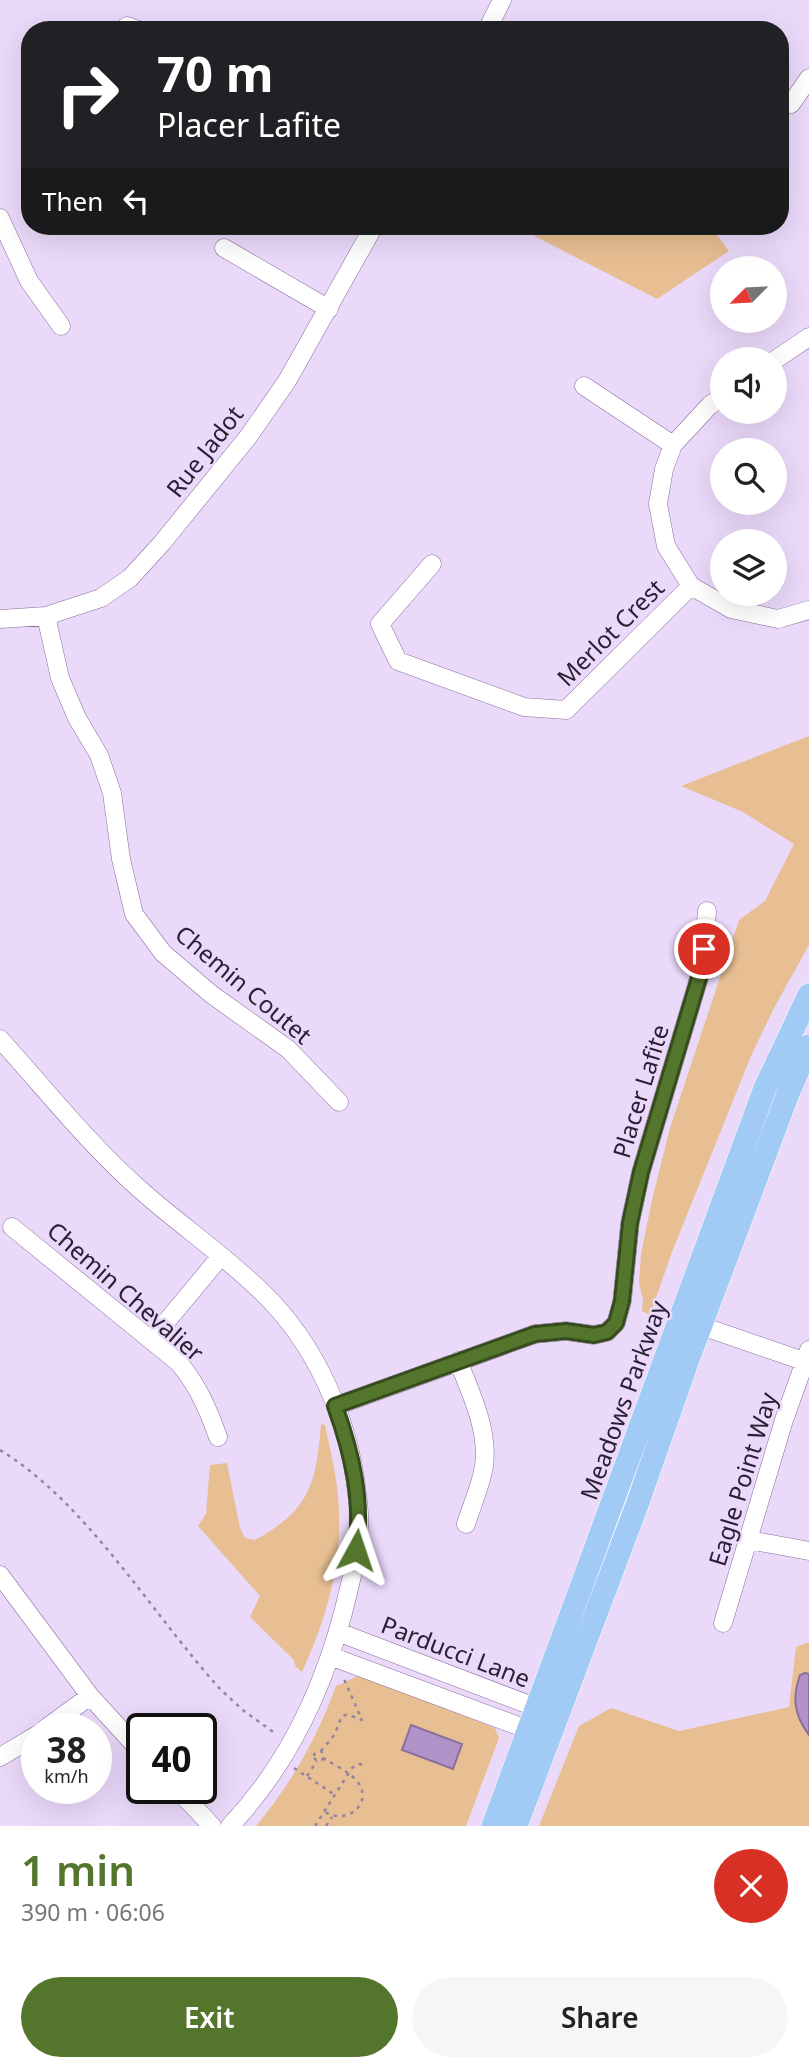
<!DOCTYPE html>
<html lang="en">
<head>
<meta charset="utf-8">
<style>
	:root { --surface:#fff; --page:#f6f6f6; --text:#222; --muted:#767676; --accent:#54752c }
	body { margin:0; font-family:"Noto Sans",sans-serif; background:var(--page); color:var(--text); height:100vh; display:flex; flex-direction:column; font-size:26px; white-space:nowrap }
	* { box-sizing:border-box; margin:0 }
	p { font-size:23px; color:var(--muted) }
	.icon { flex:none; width:38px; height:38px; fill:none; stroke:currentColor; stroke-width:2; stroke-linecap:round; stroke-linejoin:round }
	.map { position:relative; height:1826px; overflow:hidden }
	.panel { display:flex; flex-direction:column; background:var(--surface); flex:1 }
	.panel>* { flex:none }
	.banner { position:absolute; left:21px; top:21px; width:768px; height:214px; border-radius:28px; box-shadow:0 7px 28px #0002; background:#202124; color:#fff; overflow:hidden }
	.needle { width:46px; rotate:246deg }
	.tools { position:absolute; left:710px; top:256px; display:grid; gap:14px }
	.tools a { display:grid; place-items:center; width:77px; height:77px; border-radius:50%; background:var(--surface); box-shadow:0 7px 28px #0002; font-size:35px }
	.speed { position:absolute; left:21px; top:1713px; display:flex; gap:14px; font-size:35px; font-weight:700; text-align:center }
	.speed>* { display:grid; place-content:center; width:91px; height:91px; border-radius:50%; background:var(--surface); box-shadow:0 7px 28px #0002; line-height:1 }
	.speed small { font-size:18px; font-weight:400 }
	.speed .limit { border:4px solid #111; border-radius:10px; background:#fff; color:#111 }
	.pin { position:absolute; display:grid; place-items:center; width:60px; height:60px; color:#fff; margin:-30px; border:4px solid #fff; border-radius:50%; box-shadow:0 2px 7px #0007 }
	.me { position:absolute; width:77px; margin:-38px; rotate:5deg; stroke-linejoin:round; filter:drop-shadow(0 0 5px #0008) }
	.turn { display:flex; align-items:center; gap:24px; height:147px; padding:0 21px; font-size:32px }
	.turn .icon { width:91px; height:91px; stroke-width:2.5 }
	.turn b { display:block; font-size:49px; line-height:60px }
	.then { display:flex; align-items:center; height:66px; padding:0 21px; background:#0003; gap:14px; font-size:26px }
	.round { display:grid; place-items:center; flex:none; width:74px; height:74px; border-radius:37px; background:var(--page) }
	.summary { display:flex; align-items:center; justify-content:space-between; height:119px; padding:0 21px }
	h1 { font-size:42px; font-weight:600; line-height:52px; color:var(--accent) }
	.cta { display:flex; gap:14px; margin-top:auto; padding:14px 21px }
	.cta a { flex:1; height:80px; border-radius:42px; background:var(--accent); color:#fff; font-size:28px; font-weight:600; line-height:80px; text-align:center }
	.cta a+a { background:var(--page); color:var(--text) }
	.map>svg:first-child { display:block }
	.green { fill:#e7bf92 }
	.water { fill:#b192c9; stroke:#89709c; stroke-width:2 }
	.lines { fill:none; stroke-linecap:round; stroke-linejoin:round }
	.minor-casing { stroke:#886c9e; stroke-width:19 }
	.major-casing { stroke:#fff; stroke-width:24 }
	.path { stroke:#9485a0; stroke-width:2.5; stroke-dasharray:3.5 5; stroke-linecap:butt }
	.minor { stroke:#fff; stroke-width:18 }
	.major { stroke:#a1cbf5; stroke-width:23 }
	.route-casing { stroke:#374c1d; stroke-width:18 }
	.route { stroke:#54752c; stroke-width:12 }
	.labels { text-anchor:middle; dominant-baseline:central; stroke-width:5; stroke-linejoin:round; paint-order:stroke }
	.street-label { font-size:24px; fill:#2b2034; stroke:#ebd9fa }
</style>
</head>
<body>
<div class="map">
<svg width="809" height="1826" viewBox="0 0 809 1826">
	<rect width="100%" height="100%" fill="#ebd9fa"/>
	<path class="green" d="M515,226H710L729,251L657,299Z
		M809,736V945L774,1008L751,1056L672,1252L650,1315L642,1311L643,1300L639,1283L641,1254L652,1200L670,1128L739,920L765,901L794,844L743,812L681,786Z
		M321,1424L325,1425C331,1453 338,1481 339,1510C342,1565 325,1623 302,1672L296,1667L293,1659L250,1617L260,1596L198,1526L206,1514L210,1465L227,1463L240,1528L245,1538L255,1540C310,1510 316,1484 321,1424Z
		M809,1642V1826H539L579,1726L611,1708L679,1731L789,1707L796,1647Z
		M360,1675L495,1728L499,1738L466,1826H256C291,1784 317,1738 336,1686Z"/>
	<path class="water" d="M805,1673L809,1674V1735C794,1715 792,1698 800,1675Z
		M411,1725L462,1744L453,1769L402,1750Z"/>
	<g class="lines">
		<defs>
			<path id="minor" d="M127,26L138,30
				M487,30L502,0
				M780,99L791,104L809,78
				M0,218L29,281L61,326
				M224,248L329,309
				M775,360L809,337
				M584,386L673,445
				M723,397L710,405L673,445L664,469L658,504L666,546L691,586L731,609L778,619L809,610
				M432,564L380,624L398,661L524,707L566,710L691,586
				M46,616L60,678L77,718L99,755L112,793L121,859L134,914L163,953L211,994L288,1049L339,1102
				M0,619L46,616L101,598L130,578L162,543L248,437L287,381L374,226
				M0,1039C47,1091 91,1147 144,1193C183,1227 225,1256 262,1292C316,1344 349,1419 357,1494C358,1504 360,1515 359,1525C358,1555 350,1585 343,1613C322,1692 286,1767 230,1826
				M12,1227L179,1363C198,1386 208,1409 218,1437
				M690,1322L809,1363
				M151,1340L221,1256
				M458,1361C471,1393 489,1431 484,1466C481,1485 472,1505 466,1524
				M336,1406L535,1334L566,1331L594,1335L607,1332L616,1323L622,1302L630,1223L641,1172L702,968L707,911
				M749,1540L809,1551
				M0,1575L90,1696L142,1753
				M723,1623L784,1420L809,1350
				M338,1632L548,1712
				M330,1656L540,1734
				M45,1729L90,1696
				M0,1757L37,1735
				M176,1788L212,1826"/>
			<path id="major" d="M493,1826L765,1088L809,995
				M516,1826L637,1505L689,1357L789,1091L809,1046"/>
		</defs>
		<use href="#minor" class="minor-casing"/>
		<use href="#major" class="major-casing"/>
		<path class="path" d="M0,1450C87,1503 152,1614 221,1690L244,1711L276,1734
			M314 1756a5 5 0 1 1 10 0a5 5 0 1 1-10 0Z
			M321,1751C325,1745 333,1739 336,1731C343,1714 340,1711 362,1720L344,1679
			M323,1758C334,1765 348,1771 356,1780C375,1801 349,1826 325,1812
			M294,1768L335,1795
			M307,1776L317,1761
			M315,1826L352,1768L359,1764L366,1765
			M326,1826L332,1817"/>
		<use href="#minor" class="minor"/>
		<use href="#major" class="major"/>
	</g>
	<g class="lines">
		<defs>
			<path id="route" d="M356,1550C363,1500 352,1453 335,1406L535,1334L566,1331L594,1335L607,1332L616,1323L622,1301L630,1223L641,1172L702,968L704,949"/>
		</defs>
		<use href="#route" class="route-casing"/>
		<use href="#route" class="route"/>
	</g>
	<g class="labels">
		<g class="street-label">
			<text transform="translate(204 451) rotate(-52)">Rue Jadot</text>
			<text transform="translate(610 632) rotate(-45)">Merlot Crest</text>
			<text transform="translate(244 984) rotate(40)">Chemin Coutet</text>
			<text transform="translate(640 1091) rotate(-73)">Placer Lafite</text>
			<text transform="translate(126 1291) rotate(41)">Chemin Chevalier</text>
			<text transform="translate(623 1400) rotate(-70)">Meadows Parkway</text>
			<text transform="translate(742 1479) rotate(-73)">Eagle Point Way</text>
			<text transform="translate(456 1651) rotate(21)">Parducci Lane</text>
		</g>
	</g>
</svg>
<div class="tools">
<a><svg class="needle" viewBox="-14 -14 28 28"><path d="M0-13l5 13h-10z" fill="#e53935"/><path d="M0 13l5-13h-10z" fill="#767676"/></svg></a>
<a><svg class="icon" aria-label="sound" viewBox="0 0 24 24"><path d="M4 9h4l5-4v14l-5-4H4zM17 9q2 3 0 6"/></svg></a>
<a><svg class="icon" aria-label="search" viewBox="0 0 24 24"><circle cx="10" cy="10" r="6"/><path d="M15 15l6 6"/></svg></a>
<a><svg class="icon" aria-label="layers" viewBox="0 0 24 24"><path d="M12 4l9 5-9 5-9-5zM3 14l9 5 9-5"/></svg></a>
</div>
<div class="speed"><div>38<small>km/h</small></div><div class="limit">40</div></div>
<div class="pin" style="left:704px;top:949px;background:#d93025"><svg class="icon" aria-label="arrive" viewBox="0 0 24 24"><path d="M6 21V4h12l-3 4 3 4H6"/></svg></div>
<svg class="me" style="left:356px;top:1550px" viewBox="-20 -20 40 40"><path d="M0-17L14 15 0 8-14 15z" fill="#54752c" stroke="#fff" stroke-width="4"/></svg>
<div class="banner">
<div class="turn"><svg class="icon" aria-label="right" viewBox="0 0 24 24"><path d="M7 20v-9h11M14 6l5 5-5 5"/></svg><div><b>70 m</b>Placer Lafite</div></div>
<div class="then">Then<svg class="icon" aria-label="left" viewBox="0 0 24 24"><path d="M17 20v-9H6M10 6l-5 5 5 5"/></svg></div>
</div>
</div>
<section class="panel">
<div class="summary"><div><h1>1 min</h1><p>390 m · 06:06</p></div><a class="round" style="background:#d93025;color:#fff"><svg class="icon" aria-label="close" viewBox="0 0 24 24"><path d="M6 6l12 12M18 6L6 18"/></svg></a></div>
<div class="cta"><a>Exit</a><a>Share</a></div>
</section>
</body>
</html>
